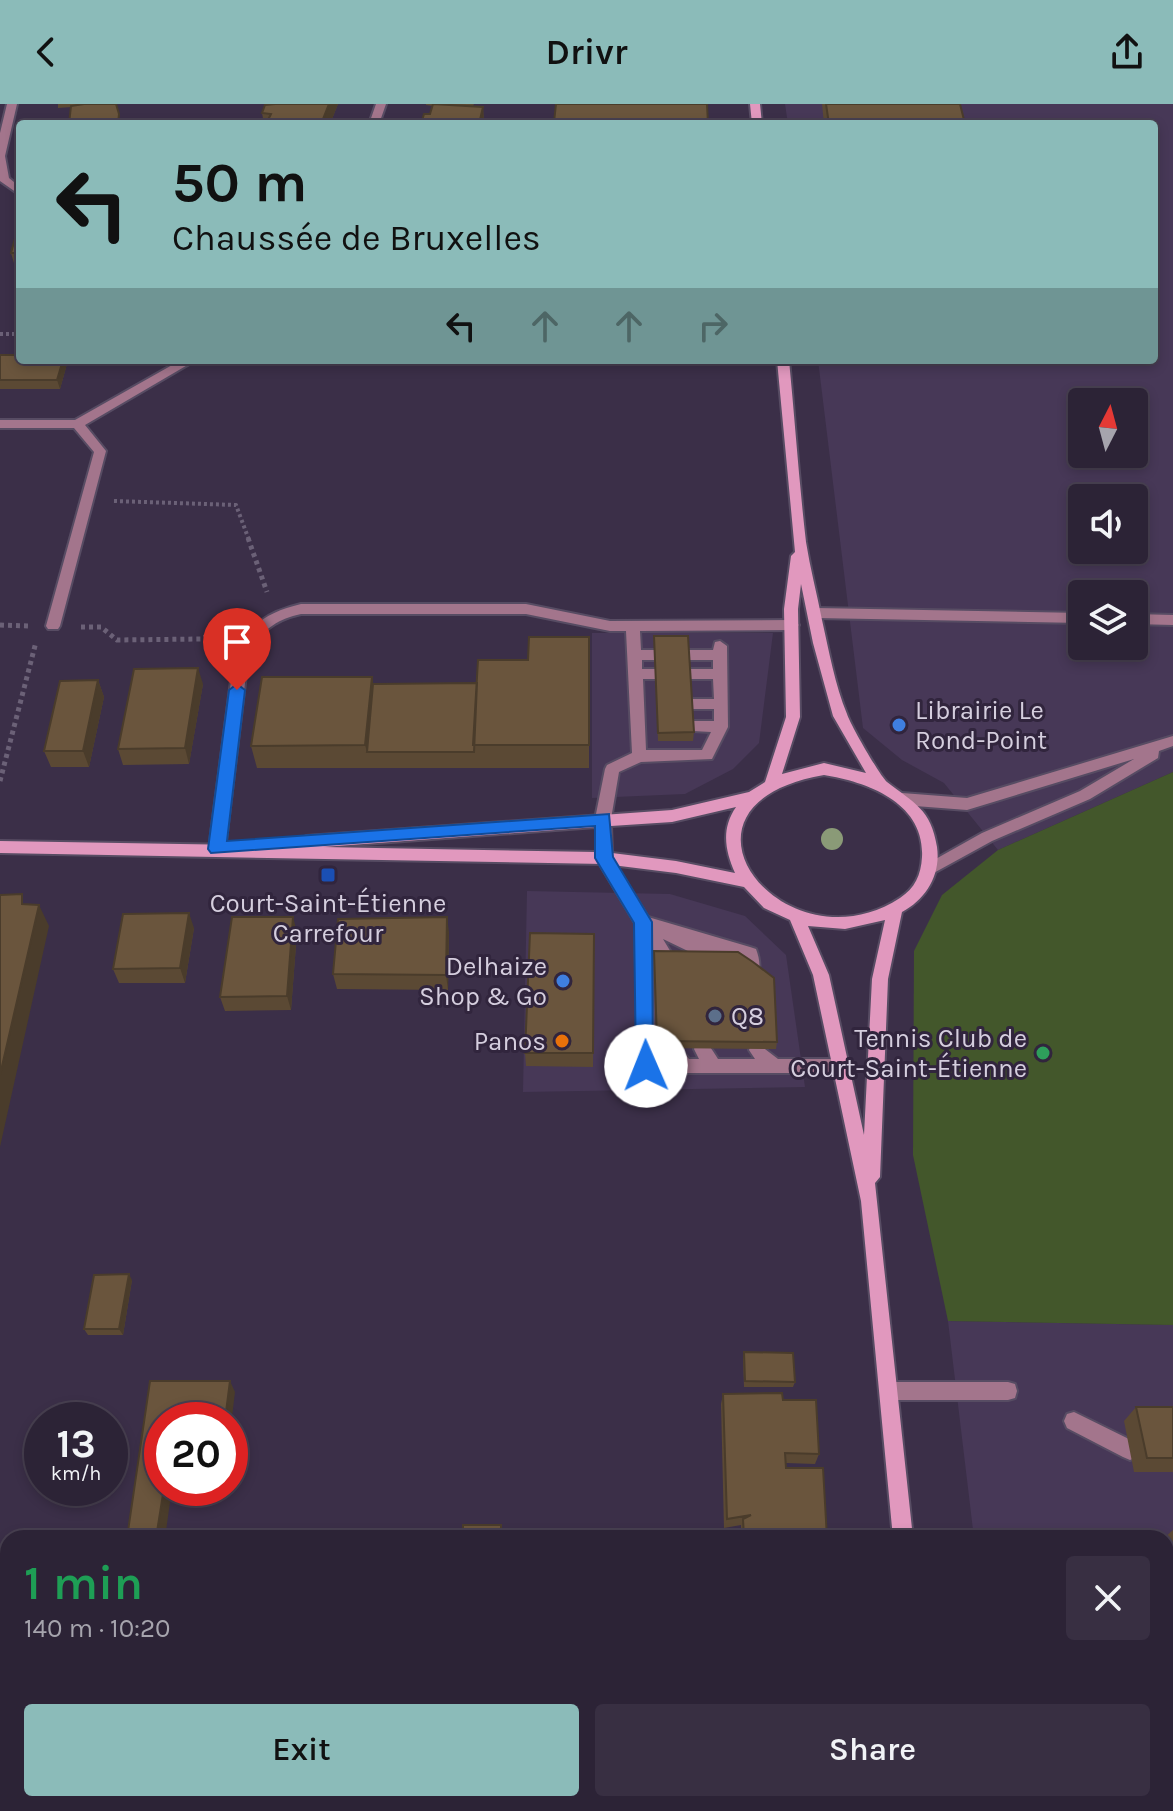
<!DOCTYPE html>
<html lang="en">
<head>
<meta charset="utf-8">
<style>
	:root { --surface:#2c2336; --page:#382f42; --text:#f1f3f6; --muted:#a6a4ad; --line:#484051; --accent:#8bbbb9 }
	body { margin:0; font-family:Karla,sans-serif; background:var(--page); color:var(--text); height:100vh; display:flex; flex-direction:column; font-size:30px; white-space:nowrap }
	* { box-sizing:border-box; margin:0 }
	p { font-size:26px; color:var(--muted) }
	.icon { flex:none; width:44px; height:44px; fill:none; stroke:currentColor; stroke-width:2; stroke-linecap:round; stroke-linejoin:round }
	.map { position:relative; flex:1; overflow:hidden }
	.details { position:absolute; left:0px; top:1426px; width:1174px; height:282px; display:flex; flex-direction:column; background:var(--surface); border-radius:24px 24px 0 0; box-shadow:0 4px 12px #0003,0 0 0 2px var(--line) }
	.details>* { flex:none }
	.banner { position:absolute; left:16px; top:16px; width:1142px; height:244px; border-radius:8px; box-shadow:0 4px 12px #0003,0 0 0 2px var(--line); background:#8bbbb9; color:#111; overflow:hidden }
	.needle { width:52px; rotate:6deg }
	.buttons { position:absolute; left:1068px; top:284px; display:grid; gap:16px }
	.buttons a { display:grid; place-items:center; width:80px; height:80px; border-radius:8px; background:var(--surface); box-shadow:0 4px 12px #0003,0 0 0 2px var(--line); font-size:40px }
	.speed { position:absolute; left:24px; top:1298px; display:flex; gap:16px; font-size:40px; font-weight:700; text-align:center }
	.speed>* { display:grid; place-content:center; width:104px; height:104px; border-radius:50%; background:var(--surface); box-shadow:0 4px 12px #0003,0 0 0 2px var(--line); line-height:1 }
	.speed small { font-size:20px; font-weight:400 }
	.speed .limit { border:12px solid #d22; background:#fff; color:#111 }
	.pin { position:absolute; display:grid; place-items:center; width:68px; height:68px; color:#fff; margin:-82px -34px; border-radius:50% 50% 50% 0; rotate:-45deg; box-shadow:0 0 8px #0007 }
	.pin .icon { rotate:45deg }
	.me { position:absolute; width:88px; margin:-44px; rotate:359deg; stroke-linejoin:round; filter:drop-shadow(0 0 6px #0008) }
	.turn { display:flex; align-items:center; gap:28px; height:168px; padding:0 24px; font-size:36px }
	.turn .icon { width:104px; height:104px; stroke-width:2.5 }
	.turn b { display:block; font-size:56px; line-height:68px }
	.lanes { display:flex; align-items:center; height:76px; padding:0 24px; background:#0003; justify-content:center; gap:40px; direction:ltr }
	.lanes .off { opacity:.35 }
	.round { display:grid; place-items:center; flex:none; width:84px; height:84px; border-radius:8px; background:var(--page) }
	.overview { display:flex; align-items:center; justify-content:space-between; height:136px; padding:0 24px }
	h1 { font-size:48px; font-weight:600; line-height:60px; color:#1e9e55 }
	.action { display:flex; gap:16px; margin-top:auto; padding:16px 24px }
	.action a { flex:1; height:92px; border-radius:8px; background:var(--accent); color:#111; font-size:32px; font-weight:600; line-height:92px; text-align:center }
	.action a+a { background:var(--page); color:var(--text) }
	header { display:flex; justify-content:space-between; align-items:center; height:104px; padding:0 24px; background:var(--accent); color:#111; font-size:36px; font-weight:600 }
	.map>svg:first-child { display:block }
	.built { fill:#473857; fill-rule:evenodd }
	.green { fill:#43572b }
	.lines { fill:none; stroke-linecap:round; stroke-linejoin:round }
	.service-casing { stroke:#574c63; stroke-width:4 }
	.minor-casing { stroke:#574c63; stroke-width:4 }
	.secondary-casing { stroke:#574c63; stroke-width:4 }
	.path-far1 { stroke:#6b6177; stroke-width:4; stroke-dasharray:3 3; stroke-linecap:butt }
	.path { stroke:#6b6177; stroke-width:5; stroke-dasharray:4 4; stroke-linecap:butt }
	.service { fill:#a3758c; fill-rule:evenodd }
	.minor { fill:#a3758c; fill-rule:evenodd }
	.secondary { fill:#e198be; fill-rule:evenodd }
	.tree { fill:#8a9a77 }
	.wall { fill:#5b4934 }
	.shaded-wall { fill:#4a3c2b }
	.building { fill:#6a553d; stroke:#4a3c2b; stroke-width:2 }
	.route { fill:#1a73e8; stroke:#114b97; stroke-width:2 }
	.shop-dot { fill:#3f7fe0; stroke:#31253d; stroke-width:3 }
	.transit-dot { fill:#1a4fb4; stroke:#31253d; stroke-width:3 }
	.service-dot { fill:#5c6f8a; stroke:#31253d; stroke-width:3 }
	.food-dot { fill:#e8710a; stroke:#31253d; stroke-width:3 }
	.leisure-dot { fill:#2e9e5b; stroke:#31253d; stroke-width:3 }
	.labels { text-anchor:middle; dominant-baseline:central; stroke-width:6; stroke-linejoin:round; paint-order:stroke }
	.poi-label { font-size:26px; fill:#d5cede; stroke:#31253d; text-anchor:end }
</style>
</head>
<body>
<header><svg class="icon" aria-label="back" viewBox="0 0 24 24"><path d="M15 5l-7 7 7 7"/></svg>Drivr<svg class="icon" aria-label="share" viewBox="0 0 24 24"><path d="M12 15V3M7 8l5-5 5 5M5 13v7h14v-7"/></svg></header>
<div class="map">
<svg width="1173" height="1707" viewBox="0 0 1173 1707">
	<rect width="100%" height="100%" fill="#3b2f48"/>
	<path class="built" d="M785,0H1173V668L998,746L944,679L902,656L863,624L818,256H1154V20H788ZM1082,298H1134V350H1082ZM1082,394H1134V446H1082ZM1082,490H1134V542H1082Z
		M592,529H773L759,639L733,665L685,690L592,694Z
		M527,787L670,790L745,812L786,851L805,983L523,988Z
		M948,1217L1173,1221V1707H1007L1006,1700H1166V1434H974Z"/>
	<path class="green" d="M1173,668V1221L948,1217L913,1051L914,847L942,791L998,746Z"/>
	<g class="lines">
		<defs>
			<path id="service" d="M301,500H526L610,517L792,516L799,521L792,526L640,527L641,546H654L661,551L654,556H642V565H655L662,570L655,575H643L646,646H702L711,628L693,627L686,622L693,617H714V605H691L684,600L691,595H714L713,575H690L683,570L690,565H713V556H688L681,551L688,546H713L715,538L720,537L727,542L728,623L712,655L641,658L619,668L611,715L603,721L595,715L605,665L607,661L632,649L626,527H610L526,510H301C274,516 259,528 248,554L225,745L217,751L212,749L209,745L234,554C248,521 267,508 301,500Z
				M816,504L1082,509V519L816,514L809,509Z
				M1134,510L1173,511V521L1134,520Z
				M604,748L609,750L648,813L750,843L756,845C759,853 761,862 758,870H746L743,854L718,847L725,850L727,855L725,860L719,862L663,835L675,855L673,860C661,864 657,853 652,844L654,955H668L661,944L663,939C675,935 682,946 689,955H699L694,945L696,940C708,936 712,946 718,955H755L749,946L751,941L757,939L778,955H840L846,957L848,962L846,967L840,969H646L640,967L638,962L635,819L596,754Z
				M890,1278H1008L1015,1280L1017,1287L1015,1294L1008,1296H890L883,1294L881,1287L883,1280Z
				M1074,1308L1137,1339L1140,1346L1137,1353L1130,1356L1123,1353L1067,1324L1064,1317L1067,1310Z"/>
			<path id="minor" d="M7,0H17L5,52L9,74L20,83V91L0,77V29Z
				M376,0H386L379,20H369Z
				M181,256H196L85,321L106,347L60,522L58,525H48L46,522L94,348L74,324H0V316H75Z
				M1173,632V642L1159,647L1158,654L1090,695L992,737L930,771L925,769L922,765L925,761L982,729L1080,687L1134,655L967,706L902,701L895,695L902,689L967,694Z
				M0,1671H8V1693H0Z"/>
			<path id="secondary" d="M750,0H760L762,20H752Z
				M777,256H789C795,317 799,378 806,438C810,464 817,490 822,516C829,547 835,581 847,610C851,622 880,672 887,678C914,699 931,705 937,743C941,771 926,795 902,808L888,875L880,1073L875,1079L913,1434H893L861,1097L813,871L790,816L764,804L744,783L676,769L604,760L0,749V737L301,742L298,738L306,732L672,706L749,688L765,678L786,613L784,505L791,452L795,448ZM801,480L813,539L833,612L866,669L824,659L782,670L800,613L798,505ZM824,671C868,678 925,699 922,753C921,771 915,784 900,794C785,869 650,701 824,671ZM736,703C721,725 725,746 735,769L676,757L612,749L611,722L672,718ZM596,723V748L323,743ZM885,816L872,875L864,1031L829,871L808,822L845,825Z
				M915,1700H937L938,1707H916Z"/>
		</defs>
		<use href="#service" class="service-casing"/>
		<use href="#minor" class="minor-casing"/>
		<use href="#secondary" class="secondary-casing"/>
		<path class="path-far1" d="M0,230H20
			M114,397L236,401L249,436"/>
		<path class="path" d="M248,434L267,488
			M0,521L28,522
			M81,523H101L117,536L201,535L224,523
			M0,677L36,538"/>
		<use href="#service" class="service"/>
		<use href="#minor" class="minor"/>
		<use href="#secondary" class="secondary"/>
	</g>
	<circle class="tree" cx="832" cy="735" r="11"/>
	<path class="wall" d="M58,0H116L58,4Z
		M338,0L330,20H264L262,9Z
		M426,0H474L473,2L483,3L484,19L433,2L426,1Z
		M556,0L708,20H554Z
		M822,0H960L965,20H824Z
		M20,127V166H16L11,149Z
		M0,251L20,256H66L67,260L60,285H0Z
		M654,532L694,628L693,637H658Z
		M589,533V664H257L251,642L372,573L373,580L477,579L528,556Z
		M98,576L104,593L89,663H51L44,647Z
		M203,580L189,660L123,661L118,645Z
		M194,824L185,879H119L113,865Z
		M297,828L291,906L225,907L220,893Z
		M449,828L448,886L337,885L333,870Z
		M594,830L593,963L526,962L525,949Z
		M654,847L777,938L776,945L657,944Z
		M132,1176L123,1231H88L84,1225Z
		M744,1248L795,1278L793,1283H744L743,1254Z
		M723,1290L783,1296L819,1350L815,1360L786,1359V1364L827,1434H741V1421L724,1424L721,1300Z
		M1136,1303H1173V1368H1134L1124,1317Z
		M1173,1426V1707H1155L1153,1700H1166V1434H1164Z
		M0,1460H8V1603L0,1602Z"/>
	<path class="shaded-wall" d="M329,0H338L330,20H321Z
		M483,3L484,19L479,20Z
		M63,256H66L67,260L60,285L57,276Z
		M198,564L203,580L189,660L185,644Z
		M372,573L376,596L367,648L365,641Z
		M98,576L104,593L89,663L83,647Z
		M39,801L49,822L0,1043V971Z
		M189,809L194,824L185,879L180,864Z
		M293,813L297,828L291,906L287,892Z
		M447,813L449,828L448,886L446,871Z
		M129,1170L132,1176L123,1231L119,1225Z
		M230,1277L235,1288L230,1330V1316H225Z
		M164,1384H172L165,1434H156Z"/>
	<path class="building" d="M84,0H116L119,10L118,20H69L71,2Z
		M275,0H329L321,20H266L271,10L262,9L265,1Z
		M433,0L483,3L479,20H421L424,10H430Z
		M556,0H707L708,20L554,18Z
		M826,0H960L965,20H829Z
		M17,127H20V149H11Z
		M0,251H20V256H63L57,276H0Z
		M654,532H688L694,628L658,629Z
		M529,533H589V641H473L478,556H528Z
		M198,564L185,644L118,645L134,565Z
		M262,573H372L365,641L251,642Z
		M98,576L83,647H44L60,577Z
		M477,579L474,648H367L373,580Z
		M22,790V800L39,801L0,971V791Z
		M189,809L180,864L113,865L123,810Z
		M232,813H293L287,892L220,893Z
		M447,813L446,871L333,870L338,815Z
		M530,829L594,830L593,949H525Z
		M654,847L738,848L753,858L774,874L777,938L657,937Z
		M129,1170L119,1225H84L94,1171Z
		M744,1248L793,1249L795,1278L745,1277Z
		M150,1277H230L225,1316H162V1384H164L156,1434H127Z
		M782,1289L783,1296H816L819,1350L785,1349L786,1364H823L827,1434H744L743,1415L751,1411L727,1415L723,1290Z
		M1136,1303H1173V1354H1147Z
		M463,1421H501V1434H463Z
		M0,1460H8V1490L0,1489Z
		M0,1489L8,1490V1597H0Z
		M1166,1546H1173V1696L1166,1670Z"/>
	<path class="route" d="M237,580L245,586L227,737L609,710L613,753L652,818L653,968H639L636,962L634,819L595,754V722L211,749L208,745L229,586Z"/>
	<g class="shop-dot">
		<circle cx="899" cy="621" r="8"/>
		<circle cx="563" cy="877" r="8"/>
	</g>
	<rect class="transit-dot" x="320" y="763" width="16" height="16" rx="4"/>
	<circle class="service-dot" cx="715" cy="912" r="8"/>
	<circle class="food-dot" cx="562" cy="937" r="8"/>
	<circle class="leisure-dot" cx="1043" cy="949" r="8"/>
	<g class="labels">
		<g class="poi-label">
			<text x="915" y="606" text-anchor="start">Librairie Le<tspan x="915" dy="30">Rond-Point</tspan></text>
			<text x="328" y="799" text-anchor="middle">Court-Saint-Étienne<tspan x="328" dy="30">Carrefour</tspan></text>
			<text x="547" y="862">Delhaize<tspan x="547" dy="30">Shop &amp; Go</tspan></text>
			<text x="731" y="912" text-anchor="start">Q8</text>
			<text x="1027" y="934">Tennis Club de<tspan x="1027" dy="30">Court-Saint-Étienne</tspan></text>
			<text x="546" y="937">Panos</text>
		</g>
	</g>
</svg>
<div class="buttons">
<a><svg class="needle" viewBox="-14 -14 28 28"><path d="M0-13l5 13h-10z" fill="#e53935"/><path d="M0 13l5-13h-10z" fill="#a6a4ad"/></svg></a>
<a><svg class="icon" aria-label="sound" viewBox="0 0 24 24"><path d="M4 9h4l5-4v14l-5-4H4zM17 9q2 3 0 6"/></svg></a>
<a><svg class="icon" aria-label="layers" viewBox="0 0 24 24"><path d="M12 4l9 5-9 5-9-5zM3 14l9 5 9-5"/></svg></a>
</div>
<div class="speed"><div>13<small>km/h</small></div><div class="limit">20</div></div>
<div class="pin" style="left:237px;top:586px;background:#d93025"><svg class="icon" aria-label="arrive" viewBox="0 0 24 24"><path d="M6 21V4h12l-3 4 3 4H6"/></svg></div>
<svg class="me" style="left:646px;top:962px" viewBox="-20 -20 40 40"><circle r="19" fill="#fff"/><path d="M0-13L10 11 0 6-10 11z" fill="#1a73e8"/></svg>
<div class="banner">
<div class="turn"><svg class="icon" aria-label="left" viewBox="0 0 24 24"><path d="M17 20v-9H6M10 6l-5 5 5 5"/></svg><div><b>50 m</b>Chaussée de Bruxelles</div></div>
<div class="lanes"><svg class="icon" aria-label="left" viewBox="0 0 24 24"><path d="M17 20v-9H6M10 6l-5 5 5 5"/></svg><svg class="icon off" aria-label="ahead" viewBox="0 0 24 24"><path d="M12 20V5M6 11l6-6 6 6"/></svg><svg class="icon off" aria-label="ahead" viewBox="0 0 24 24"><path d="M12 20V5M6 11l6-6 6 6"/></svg><svg class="icon off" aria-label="right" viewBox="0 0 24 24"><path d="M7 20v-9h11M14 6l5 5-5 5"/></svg></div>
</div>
<section class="details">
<div class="overview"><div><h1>1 min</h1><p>140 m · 10:20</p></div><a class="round"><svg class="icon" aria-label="close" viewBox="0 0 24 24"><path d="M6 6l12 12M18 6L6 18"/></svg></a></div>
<div class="action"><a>Exit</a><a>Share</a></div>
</section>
</div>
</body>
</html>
